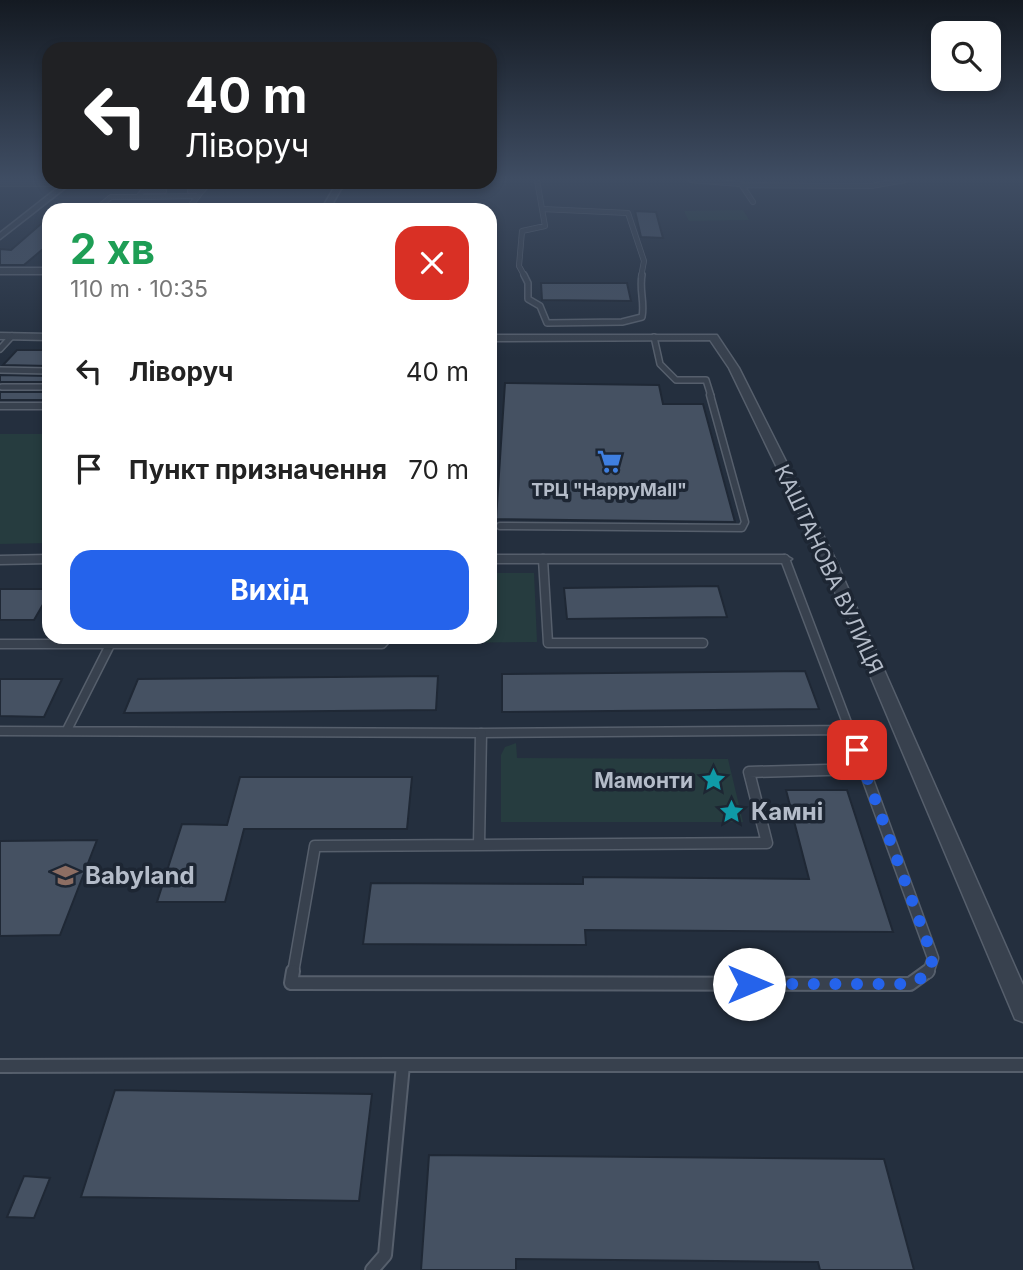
<!DOCTYPE html>
<html lang="uk">
<head>
<meta charset="utf-8">
<style>
	:root { --surface:#fff; --page:#f6f6f6; --text:#222; --muted:#767676; --accent:#2563eb }
	body { margin:0; font-family:Inter,sans-serif; background:var(--page); color:var(--text); height:100vh; display:flex; flex-direction:column; font-size:26px; white-space:nowrap }
	* { box-sizing:border-box; margin:0 }
	p { font-size:23px; color:var(--muted) }
	.icon { flex:none; width:38px; height:38px; fill:none; stroke:currentColor; stroke-width:2; stroke-linecap:round; stroke-linejoin:round }
	.map { position:relative; flex:1; overflow:hidden }
	.sheet { position:absolute; left:42px; top:203px; width:455px; height:441px; display:flex; flex-direction:column; background:var(--surface); border-radius:21px; box-shadow:0 4px 10px #0003 }
	.sheet>* { flex:none }
	.guide { position:absolute; left:42px; top:42px; width:455px; height:147px; border-radius:21px; box-shadow:0 4px 10px #0003; background:#202124; color:#fff; overflow:hidden }
	.tools { position:absolute; left:931px; top:21px; display:grid; gap:14px }
	.tools a { display:grid; place-items:center; width:70px; height:70px; border-radius:14px; background:var(--surface); box-shadow:0 4px 10px #0003; font-size:35px }
	.pin { position:absolute; display:grid; place-items:center; width:60px; height:60px; color:#fff; margin:-30px; border-radius:14px; box-shadow:0 4px 10px #0006 }
	.me { position:absolute; width:77px; margin:-38px; rotate:90deg; stroke-linejoin:round; filter:drop-shadow(0 0 5px #0008) }
	.turn { display:flex; align-items:center; gap:24px; height:147px; padding:0 28px; font-size:32px }
	.turn .icon { width:91px; height:91px; stroke-width:2.5 }
	.turn b { display:block; font-size:49px; line-height:60px }
	.round { display:grid; place-items:center; flex:none; width:74px; height:74px; border-radius:21px; background:var(--page) }
	.head { display:flex; align-items:center; justify-content:space-between; height:119px; padding:0 28px }
	h1 { font-size:42px; font-weight:700; line-height:52px; color:#1e9e55 }
	.action { display:flex; gap:14px; margin-top:auto; padding:14px 28px }
	.action a { flex:1; height:80px; border-radius:21px; background:var(--accent); color:#fff; font-size:28px; font-weight:700; line-height:80px; text-align:center }
	ul { padding:0; list-style:none }
	li { display:flex; align-items:center; gap:21px; height:98px; padding:0 28px }
	li div { flex:1 }
	li b { display:block; font-size:26px }
	li em { font-style:normal }
	.map>svg:first-child { display:block }
	.green { fill:#263c3f }
	.building { fill:#455162; stroke:#1f2835; stroke-width:2 }
	.lines { fill:none; stroke-linecap:round; stroke-linejoin:round }
	.lane-far5-casing { stroke:#565f6c; stroke-width:6 }
	.lane-far4-casing { stroke:#565f6c; stroke-width:8 }
	.lane-far3-casing { stroke:#565f6c; stroke-width:9 }
	.lane-far2-casing { stroke:#565f6c; stroke-width:11 }
	.lane-far1-casing { stroke:#565f6c; stroke-width:13 }
	.lane-casing { stroke:#565f6c; stroke-width:16 }
	.street-casing { stroke:#565f6c; stroke-width:3 }
	.lane-far5 { stroke:#38414e; stroke-width:4.5 }
	.lane-far4 { stroke:#38414e; stroke-width:5 }
	.lane-far3 { stroke:#38414e; stroke-width:6 }
	.lane-far2 { stroke:#38414e; stroke-width:8 }
	.lane-far1 { stroke:#38414e; stroke-width:10 }
	.lane { stroke:#38414e; stroke-width:12 }
	.street { fill:#38414e; fill-rule:evenodd }
	.route { stroke:#2563eb; stroke-width:12; stroke-dasharray:0 21.6 }
	.labels { text-anchor:middle; dominant-baseline:central; stroke-width:7; stroke-linejoin:round; paint-order:stroke }
	.far-poi-label { font-size:18px; font-weight:bold; fill:#b4bcc9; stroke:#1d2633 }
	.street-label { font-size:21px; fill:#b4bcc9; stroke:#1d2633 }
	.poi-label { font-size:21px; font-weight:bold; fill:#b4bcc9; stroke:#1d2633; text-anchor:end }
	.near-poi-label { font-size:24px; font-weight:bold; fill:#b4bcc9; stroke:#1d2633; text-anchor:start }
</style>
</head>
<body>
<div class="map">
<svg width="1023" height="1270" viewBox="0 0 1023 1270">
	<rect width="100%" height="100%" fill="#242f3e"/>
	<path class="green" d="M743,210L749,220L689,221L684,211Z
		M0,434H49V543L0,544Z
		M490,573H534L537,642L415,643L416,637H490Z
		M516,743L517,758L728,759L743,822H501V755L505,747Z"/>
	<path class="building" d="M635,211L656,212L663,238L641,237Z
		M49,217V244L24,265H0V249L11,250Z
		M541,283H627L631,301L542,300Z
		M17,350H49V366L3,365Z
		M0,375L49,376V382H0Z
		M505,383L659,385L663,404H703L735,522L496,519Z
		M0,392H49V400H0Z
		M718,586L727,617L567,619L564,588Z
		M0,589H49V594L34,620H0Z
		M805,671L819,709L502,712V674Z
		M438,676L436,710L124,713L138,679Z
		M0,679H62L44,717L0,716Z
		M240,777H412L407,829H244L225,902H157L182,824L227,825Z
		M786,790H847L893,932L585,930L586,945L363,944L371,883L583,884V877L809,879Z
		M97,840L60,935L0,936V841Z
		M115,1090L372,1094L359,1201L81,1197Z
		M429,1155L884,1159L914,1270H820L818,1262L516,1259V1270H421Z
		M24,1176L50,1178L34,1218L7,1217Z"/>
	<g class="lines">
		<defs>
			<path id="lane-far5" d="M537,180L542,209
				M691,180L741,184L753,202
				M0,184H67
				M743,185L871,186L905,180
				M164,191H143L138,197L198,196
				M202,191L210,182
				M542,209L628,213L644,261L641,277
				M95,210L111,197H138
				M187,210L202,191H190
				M525,277L519,266L522,231L545,226L542,209"/>
			<path id="lane-far4" d="M524,275L528,283V299L540,306L547,323L622,322L642,317C645,302 639,290 642,275
				M654,337L660,364L676,380H706L711,396
				M0,349L12,336
				M0,370L49,371
				M2,387H49"/>
			<path id="lane-far3" d="M0,406H49
				M500,526L742,528L745,522L710,395"/>
			<path id="lane-far2" d="M543,559L548,643H703
				M785,559L852,736
				M0,644H382L388,637
				M67,730L114,637
				M0,731L481,733L850,730
				M481,736V733"/>
			<path id="lane-far1" d="M851,734L864,769
				M479,845L481,734
				M479,845L767,843L749,772L864,769L933,958L928,973
				M293,973L315,846L479,845"/>
			<path id="lane" d="M293,971L291,983L910,984L928,971
				M403,1065H1023
				M0,1066L403,1065L385,1255L372,1270"/>
			<path id="street" d="M65,182H73L0,239V233Z
				M343,182H352L341,189L329,210H321L335,186Z
				M0,268H49V274H0Z
				M0,333L49,334V340L0,339Z
				M490,335H717L739,368L836,561L1023,985V1022L1015,1019L822,561L729,368L710,340L490,341Z
				M49,555V563L0,564V556Z
				M490,555H785L792,559L785,563H490Z"/>
		</defs>
		<use href="#lane-far5" class="lane-far5-casing"/>
		<use href="#lane-far4" class="lane-far4-casing"/>
		<use href="#lane-far3" class="lane-far3-casing"/>
		<use href="#lane-far2" class="lane-far2-casing"/>
		<use href="#lane-far1" class="lane-far1-casing"/>
		<use href="#lane" class="lane-casing"/>
		<use href="#street" class="street-casing"/>
		<use href="#lane-far5" class="lane-far5"/>
		<use href="#lane-far4" class="lane-far4"/>
		<use href="#lane-far3" class="lane-far3"/>
		<use href="#lane-far2" class="lane-far2"/>
		<use href="#lane-far1" class="lane-far1"/>
		<use href="#lane" class="lane"/>
		<use href="#street" class="street"/>
	</g>
	<linearGradient id="sky" x2="0" y2="1"><stop stop-color="#141a22"/><stop offset="0.5" stop-color="#3f4d63"/><stop offset="1" stop-color="#3f4d63" stop-opacity="0"/></linearGradient>
	<rect width="1023" height="358" fill="url(#sky)"/>
	<g class="lines">
		<path class="route" d="M749,984H910L927,975L933,958L857,750"/>
	</g>
	<defs>
		<symbol id="supermarket-bare" viewBox="-9 -9 18 18"><path d="M-6-5.5h2.5l.6 2H6L4.5 2H-2.5L-4.4-4H-6ZM-1.5 3.2a1.3 1.3 0 1 0 .1 0ZM3 3.2a1.3 1.3 0 1 0 .1 0Z" fill="#3f7fe0" stroke="#1d2633" stroke-width="2.5" paint-order="stroke"/></symbol>
		<symbol id="sight-bare" viewBox="-9 -9 18 18"><path d="M0-6L1.8-2.2L6-1.7L2.9 1.2L3.7 5.4L0 3.3L-3.7 5.4L-2.9 1.2L-6-1.7L-1.8-2.2Z" fill="#0f9aa8" stroke="#1d2633" stroke-width="2.5" paint-order="stroke"/></symbol>
		<symbol id="school-bare" viewBox="-9 -9 18 18"><path d="M0-5L7-2L0 1L-7-2ZM-4 1L0 2.5L4 1V4Q0 6-4 4Z" fill="#8d6e63" stroke="#1d2633" stroke-width="2.5" paint-order="stroke"/></symbol>
	</defs>
	<g fill-rule="evenodd">
		<use href="#supermarket-bare" x="592" y="444" width="35" height="35"/>
		<use href="#sight-bare" x="696" y="762" width="35" height="35"/>
		<use href="#sight-bare" x="714" y="794" width="35" height="35"/>
		<use href="#school-bare" x="48" y="858" width="35" height="35"/>
	</g>
	<g class="labels">
		<g class="far-poi-label">
			<text x="609" y="489">ТРЦ "HappyMall"</text>
		</g>
		<g class="street-label">
			<text transform="translate(829 569) rotate(65)">КАШТАНОВА ВУЛИЦЯ</text>
		</g>
		<g class="poi-label">
			<text x="693" y="780">Мамонти</text>
		</g>
		<g class="near-poi-label">
			<text x="751" y="811">Камні</text>
			<text x="85" y="875">Babyland</text>
		</g>
	</g>
</svg>
<div class="tools">
<a><svg class="icon" aria-label="search" viewBox="0 0 24 24"><circle cx="10" cy="10" r="6"/><path d="M15 15l6 6"/></svg></a>
</div>
<div class="pin" style="left:857px;top:750px;background:#d93025"><svg class="icon" aria-label="arrive" viewBox="0 0 24 24"><path d="M6 21V4h12l-3 4 3 4H6"/></svg></div>
<svg class="me" style="left:749px;top:984px" viewBox="-20 -20 40 40"><circle r="19" fill="#fff"/><path d="M0-13L10 11 0 6-10 11z" fill="#2563eb"/></svg>
<div class="guide">
<div class="turn"><svg class="icon" aria-label="left" viewBox="0 0 24 24"><path d="M17 20v-9H6M10 6l-5 5 5 5"/></svg><div><b>40 m</b>Ліворуч</div></div>
</div>
<section class="sheet">
<div class="head"><div><h1>2 хв</h1><p>110 m · 10:35</p></div><a class="round" style="background:#d93025;color:#fff"><svg class="icon" aria-label="close" viewBox="0 0 24 24"><path d="M6 6l12 12M18 6L6 18"/></svg></a></div>
<ul>
<li><svg class="icon" aria-label="left" viewBox="0 0 24 24"><path d="M17 20v-9H6M10 6l-5 5 5 5"/></svg><div><b>Ліворуч</b></div><em>40 m</em></li>
<li><svg class="icon" aria-label="arrive" viewBox="0 0 24 24"><path d="M6 21V4h12l-3 4 3 4H6"/></svg><div><b>Пункт призначення</b></div><em>70 m</em></li>
</ul>
<div class="action"><a>Вихід</a></div>
</section>
</div>
</body>
</html>
